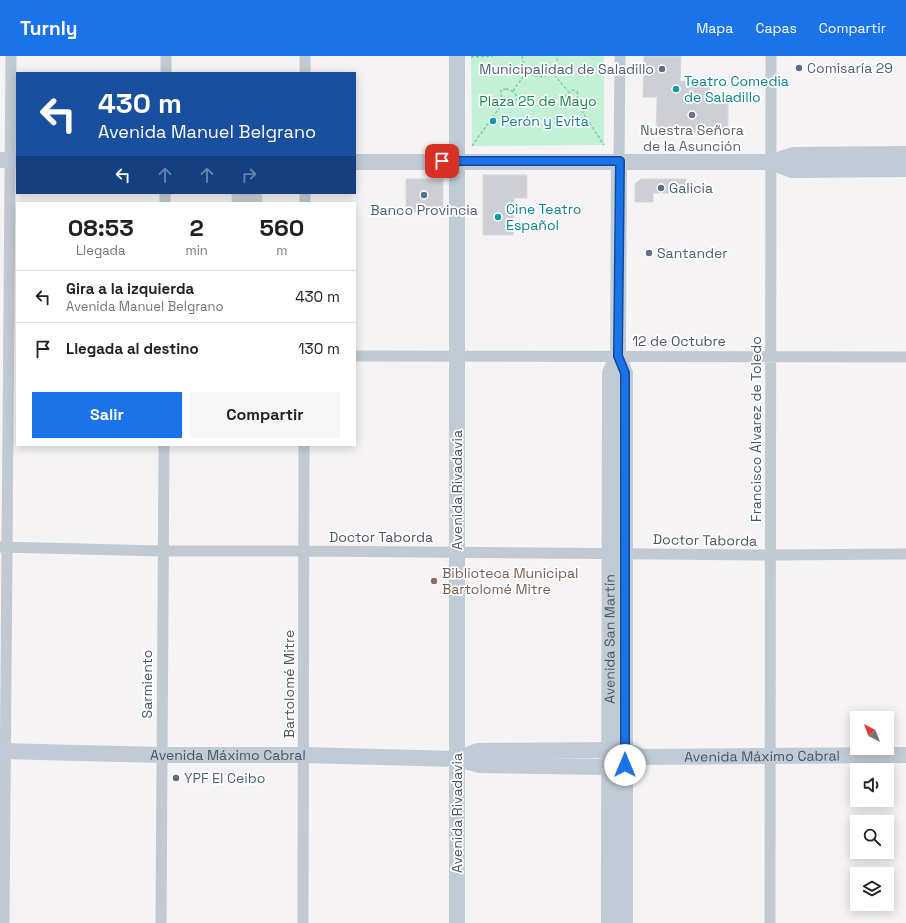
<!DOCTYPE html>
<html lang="es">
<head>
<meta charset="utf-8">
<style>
	:root { --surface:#fff; --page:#f6f6f6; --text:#202124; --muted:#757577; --line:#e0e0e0; --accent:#1a73e8 }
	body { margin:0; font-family:"Space Grotesk",sans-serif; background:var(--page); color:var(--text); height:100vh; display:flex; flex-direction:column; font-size:15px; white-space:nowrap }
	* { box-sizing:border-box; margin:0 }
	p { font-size:13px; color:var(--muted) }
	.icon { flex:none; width:22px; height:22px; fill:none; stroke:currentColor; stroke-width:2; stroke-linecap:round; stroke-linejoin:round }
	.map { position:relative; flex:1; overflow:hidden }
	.details { position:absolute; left:16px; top:146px; width:340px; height:244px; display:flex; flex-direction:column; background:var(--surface); border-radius:0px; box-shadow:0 2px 10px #0003 }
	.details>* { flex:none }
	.banner { position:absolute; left:16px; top:16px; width:340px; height:122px; border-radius:0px; box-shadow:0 2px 10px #0003; background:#1a4fa0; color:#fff; overflow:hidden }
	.needle { width:26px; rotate:318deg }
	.buttons { position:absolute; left:850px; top:655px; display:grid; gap:8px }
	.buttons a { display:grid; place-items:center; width:44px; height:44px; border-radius:0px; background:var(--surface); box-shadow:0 2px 10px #0003; font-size:20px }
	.pin { position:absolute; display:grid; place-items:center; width:34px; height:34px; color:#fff; margin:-17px; border-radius:8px; box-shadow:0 2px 6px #0006 }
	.me { position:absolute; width:44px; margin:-22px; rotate:0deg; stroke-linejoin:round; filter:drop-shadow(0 0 3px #0008) }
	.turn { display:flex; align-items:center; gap:14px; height:84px; padding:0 16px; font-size:18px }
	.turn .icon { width:52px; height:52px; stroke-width:2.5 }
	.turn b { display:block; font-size:28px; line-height:34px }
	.lanes { display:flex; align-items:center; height:38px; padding:0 16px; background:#0003; justify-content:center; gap:20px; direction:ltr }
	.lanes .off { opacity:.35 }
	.eta { display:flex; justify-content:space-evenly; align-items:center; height:68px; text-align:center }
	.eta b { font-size:24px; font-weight:800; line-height:28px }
	.button { display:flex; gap:8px; margin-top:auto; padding:8px 16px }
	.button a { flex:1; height:46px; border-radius:0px; background:var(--accent); color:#fff; font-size:16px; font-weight:800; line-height:46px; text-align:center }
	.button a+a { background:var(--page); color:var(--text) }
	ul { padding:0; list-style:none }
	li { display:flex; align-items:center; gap:12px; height:52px; padding:0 16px; border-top:1px solid var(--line) }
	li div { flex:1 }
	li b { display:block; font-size:15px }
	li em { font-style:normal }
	header { display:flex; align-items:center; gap:24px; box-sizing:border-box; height:56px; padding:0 20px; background:var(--accent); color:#fff }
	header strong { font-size:19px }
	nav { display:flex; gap:22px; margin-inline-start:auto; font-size:14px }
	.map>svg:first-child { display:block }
	.green { fill:#c3f1d5 }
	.building { fill:#cdcfd5; stroke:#d7d9de }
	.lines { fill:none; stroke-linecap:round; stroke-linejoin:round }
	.path { stroke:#7ad0a6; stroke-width:1.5; stroke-dasharray:3 2; stroke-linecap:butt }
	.street { stroke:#c1cad2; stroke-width:11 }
	.secondary { stroke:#c1cbd6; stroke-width:16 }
	.route-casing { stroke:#114b97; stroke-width:10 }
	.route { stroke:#1a73e8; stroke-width:7 }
	.service-dot { fill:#5c6f8a; stroke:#fff; stroke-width:1.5 }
	.culture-dot { fill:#0f9aa8; stroke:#fff; stroke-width:1.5 }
	.worship-dot { fill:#6b7280; stroke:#fff; stroke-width:1.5 }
	.education-dot { fill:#8d6e63; stroke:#fff; stroke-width:1.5 }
	.labels { text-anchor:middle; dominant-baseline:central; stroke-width:3.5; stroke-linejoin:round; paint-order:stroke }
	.service-label { font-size:14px; fill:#4e5e75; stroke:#fff; text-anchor:start }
	.culture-label { font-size:14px; fill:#0d838f; stroke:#fff; text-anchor:start }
	.park-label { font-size:14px; fill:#17864f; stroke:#fff }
	.worship-label { font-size:14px; fill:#5b616d; stroke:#fff }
	.street-label { font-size:14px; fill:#4a5661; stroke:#fff }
	.education-label { font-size:14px; fill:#785e54; stroke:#fff; text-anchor:start }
</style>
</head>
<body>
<header>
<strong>Turnly</strong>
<nav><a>Mapa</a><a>Capas</a><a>Compartir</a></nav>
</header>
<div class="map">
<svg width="906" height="867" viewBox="0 0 906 867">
	<rect width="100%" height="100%" fill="#f5f3f3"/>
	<path class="green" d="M471,0H604V89L472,90Z"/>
	<path class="building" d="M644,0H681L680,25L709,26V42H728V77L656,76L657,41H643Z
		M483,119H527V142H514L513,179H483Z
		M406,123H443V155L406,156Z
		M641,123H686V137H653V146H635V128Z
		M232,137H262V147H232Z"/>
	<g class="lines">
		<path class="path" d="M522,0C523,5 524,11 527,15C529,17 532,19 535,20C549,24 556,12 558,0
			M471,1L493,0
			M551,15L568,35
			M506,33C513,34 520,40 515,47L507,46L501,40V34Z
			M572,34L577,35C579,42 576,48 569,49L564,45L563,42Z
			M513,35L527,15
			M576,46L604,89
			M472,90L505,44"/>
		<path class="street" d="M305,0V17
			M166,17V0
			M619,105L620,0
			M165,147V137
			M305,147V137
			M355,300L906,301
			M0,491L163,495H304L770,499L906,498
			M4,867L11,0
			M161,867L164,389
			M303,867L304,389
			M770,867L771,0"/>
		<g class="secondary">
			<path d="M457,0V867"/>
			<path d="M0,104H17"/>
			<path d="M355,106H771L793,99L906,98"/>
			<path d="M771,106L792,114L906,113"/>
			<path d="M618,300L625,317V867"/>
			<path id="s1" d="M0,695L162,699H303L457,703L480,709L608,711L625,709L642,701"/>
			<path id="s2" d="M457,703L478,695L625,694L642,701L906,699"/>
			<path id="s3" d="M609,867L610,317L618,300L619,105"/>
		</g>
	</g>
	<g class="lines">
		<defs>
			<path id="route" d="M442,105H620L618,300L625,317V709"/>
		</defs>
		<use href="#route" class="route-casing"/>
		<use href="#route" class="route"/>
	</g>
	<g class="service-dot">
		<circle cx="799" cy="12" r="4"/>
		<circle cx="662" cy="13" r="4"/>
		<circle cx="661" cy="132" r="4"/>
		<circle cx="424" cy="139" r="4"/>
		<circle cx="649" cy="197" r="4"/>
		<circle cx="176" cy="722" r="4"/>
	</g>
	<g class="culture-dot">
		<circle cx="676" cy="33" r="4"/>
		<circle cx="493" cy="65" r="4"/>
		<circle cx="498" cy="161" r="4"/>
	</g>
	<circle class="worship-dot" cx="692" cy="59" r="4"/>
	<circle class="education-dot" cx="434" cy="525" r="4"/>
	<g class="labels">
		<g class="service-label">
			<text x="807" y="12">Comisaría 29</text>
			<text x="654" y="13" text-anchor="end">Municipalidad de Saladillo</text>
			<text x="669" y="132">Galicia</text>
			<text x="424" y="154" text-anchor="middle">Banco Provincia</text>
			<text x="657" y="197">Santander</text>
			<text x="184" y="722">YPF El Ceibo</text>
		</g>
		<g class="culture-label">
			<text x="684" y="25">Teatro Comedia<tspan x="684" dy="16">de Saladillo</tspan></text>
			<text x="501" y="65">Perón y Evita</text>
			<text x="506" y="153">Cine Teatro<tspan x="506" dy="16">Español</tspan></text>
		</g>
		<g class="park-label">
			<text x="538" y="45">Plaza 25 de Mayo</text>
		</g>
		<g class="worship-label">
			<text x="692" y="74">Nuestra Señora<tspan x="692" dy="16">de la Asunción</tspan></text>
		</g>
		<g class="street-label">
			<text x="679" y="285">12 de Octubre</text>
			<text transform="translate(756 373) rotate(-90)">Francisco Álvarez de Toledo</text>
			<text transform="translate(457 434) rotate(-90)">Avenida Rivadavia</text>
			<text x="381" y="481">Doctor Taborda</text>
			<text transform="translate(705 484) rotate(1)">Doctor Taborda</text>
			<text stroke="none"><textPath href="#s3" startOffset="284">Avenida San Martín</textPath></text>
			<text transform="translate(147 628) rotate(-90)">Sarmiento</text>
			<text transform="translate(289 628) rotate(-90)">Bartolomé Mitre</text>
			<text stroke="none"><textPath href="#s1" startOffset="228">Avenida Máximo Cabral</textPath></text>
			<text stroke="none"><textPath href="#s2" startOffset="308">Avenida Máximo Cabral</textPath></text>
			<text transform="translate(457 757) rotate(-90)">Avenida Rivadavia</text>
		</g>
		<g class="education-label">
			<text x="442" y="517">Biblioteca Municipal<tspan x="442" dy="16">Bartolomé Mitre</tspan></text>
		</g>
	</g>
</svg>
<div class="buttons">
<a><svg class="needle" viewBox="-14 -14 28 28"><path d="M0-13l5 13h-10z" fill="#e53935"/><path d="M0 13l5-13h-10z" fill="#757577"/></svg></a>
<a><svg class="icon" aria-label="sound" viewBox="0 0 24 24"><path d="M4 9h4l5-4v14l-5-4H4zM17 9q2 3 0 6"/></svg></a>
<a><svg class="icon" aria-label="search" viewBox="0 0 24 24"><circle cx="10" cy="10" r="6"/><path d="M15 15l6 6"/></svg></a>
<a><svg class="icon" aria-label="layers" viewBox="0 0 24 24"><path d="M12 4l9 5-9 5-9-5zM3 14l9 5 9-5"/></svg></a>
</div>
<div class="pin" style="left:442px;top:105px;background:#d93025"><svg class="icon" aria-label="arrive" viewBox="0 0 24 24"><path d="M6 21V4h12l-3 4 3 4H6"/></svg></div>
<svg class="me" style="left:625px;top:709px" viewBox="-20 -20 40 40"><circle r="19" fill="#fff"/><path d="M0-13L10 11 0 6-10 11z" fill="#1a73e8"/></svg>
<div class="banner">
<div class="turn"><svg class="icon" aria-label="left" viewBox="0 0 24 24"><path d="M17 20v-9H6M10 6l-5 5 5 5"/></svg><div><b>430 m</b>Avenida Manuel Belgrano</div></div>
<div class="lanes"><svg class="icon" aria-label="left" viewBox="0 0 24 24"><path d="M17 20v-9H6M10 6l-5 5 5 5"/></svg><svg class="icon off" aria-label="ahead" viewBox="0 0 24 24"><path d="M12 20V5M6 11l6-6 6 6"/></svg><svg class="icon off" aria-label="ahead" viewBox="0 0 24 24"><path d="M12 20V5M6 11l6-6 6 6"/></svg><svg class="icon off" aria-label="right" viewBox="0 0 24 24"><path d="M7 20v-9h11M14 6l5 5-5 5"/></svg></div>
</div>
<section class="details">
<div class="eta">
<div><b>08:53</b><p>Llegada</p></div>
<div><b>2</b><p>min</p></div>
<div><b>560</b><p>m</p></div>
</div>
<ul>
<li><svg class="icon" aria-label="left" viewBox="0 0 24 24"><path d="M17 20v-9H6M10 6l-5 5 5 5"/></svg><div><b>Gira a la izquierda</b><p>Avenida Manuel Belgrano</p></div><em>430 m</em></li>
<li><svg class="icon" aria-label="arrive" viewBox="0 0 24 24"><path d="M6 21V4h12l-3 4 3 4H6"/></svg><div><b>Llegada al destino</b></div><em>130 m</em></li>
</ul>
<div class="button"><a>Salir</a><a>Compartir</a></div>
</section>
</div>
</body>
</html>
